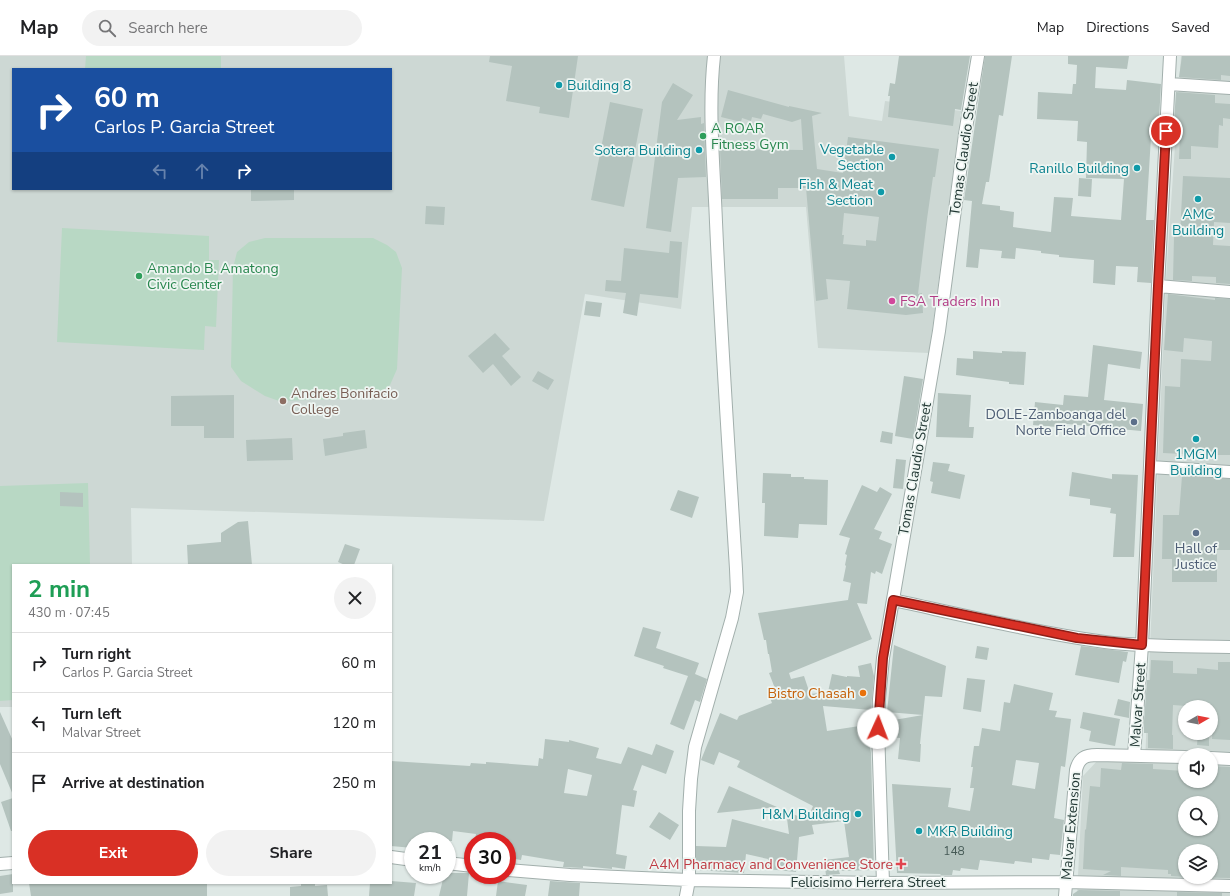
<!DOCTYPE html>
<html lang="en">
<head>
<meta charset="utf-8">
<style>
	:root { --surface:#fff; --page:#f2f2f2; --text:#202124; --muted:#757577; --line:#e0e0e0; --accent:#d93025 }
	body { margin:0; font-family:"Nunito Sans",sans-serif; background:var(--page); color:var(--text); height:100vh; display:flex; flex-direction:column; font-size:15px; white-space:nowrap }
	* { box-sizing:border-box; margin:0 }
	p { font-size:13px; color:var(--muted) }
	.icon { flex:none; width:22px; height:22px; fill:none; stroke:currentColor; stroke-width:2; stroke-linecap:round; stroke-linejoin:round }
	.map { position:relative; flex:1; overflow:hidden }
	.side { position:absolute; left:12px; top:508px; width:380px; height:320px; display:flex; flex-direction:column; background:var(--surface); border-radius:0px; box-shadow:0 1px 3px #0004 }
	.side>* { flex:none }
	.banner { position:absolute; left:12px; top:12px; width:380px; height:122px; border-radius:0px; box-shadow:0 1px 3px #0004; background:#1a4fa0; color:#fff; overflow:hidden }
	.needle { width:26px; rotate:81deg }
	.tools { position:absolute; left:1178px; top:644px; display:grid; gap:8px }
	.tools a { display:grid; place-items:center; width:40px; height:40px; border-radius:50%; background:var(--surface); box-shadow:0 1px 3px #0004; font-size:20px }
	.speed { position:absolute; left:404px; top:776px; display:flex; gap:8px; font-size:20px; font-weight:700; text-align:center }
	.speed>* { display:grid; place-content:center; width:52px; height:52px; border-radius:50%; background:var(--surface); box-shadow:0 1px 3px #0004; line-height:1 }
	.speed small { font-size:10px; font-weight:400 }
	.speed .limit { border:6px solid #d22; background:#fff; color:#111 }
	.pin { position:absolute; display:grid; place-items:center; width:34px; height:34px; color:#fff; margin:-17px; border:2px solid #fff; border-radius:50%; box-shadow:0 1px 4px #0007 }
	.me { position:absolute; width:44px; margin:-22px; rotate:2deg; stroke-linejoin:round; filter:drop-shadow(0 0 3px #0008) }
	.turn { display:flex; align-items:center; gap:14px; height:84px; padding:0 16px; font-size:18px }
	.turn .icon { width:52px; height:52px; stroke-width:2.5 }
	.turn b { display:block; font-size:28px; line-height:34px }
	.lanes { display:flex; align-items:center; height:38px; padding:0 16px; background:#0003; justify-content:center; gap:20px; direction:ltr }
	.lanes .off { opacity:.35 }
	.round { display:grid; place-items:center; flex:none; width:42px; height:42px; border-radius:21px; background:var(--page) }
	.headline { display:flex; align-items:center; justify-content:space-between; height:68px; padding:0 16px }
	h1 { font-size:24px; font-weight:700; line-height:30px; color:#1e9e55 }
	.button { display:flex; gap:8px; margin-top:auto; padding:8px 16px }
	.button a { flex:1; height:46px; border-radius:24px; background:var(--accent); color:#fff; font-size:16px; font-weight:700; line-height:46px; text-align:center }
	.button a+a { background:var(--page); color:var(--text) }
	ul { padding:0; list-style:none }
	li { display:flex; align-items:center; gap:12px; height:60px; padding:0 16px; border-top:1px solid var(--line) }
	li div { flex:1 }
	li b { display:block; font-size:15px }
	li em { font-style:normal }
	header { display:flex; align-items:center; gap:24px; box-sizing:border-box; height:56px; padding:0 20px; background:var(--surface); border-bottom:1px solid var(--line) }
	header strong { font-size:19px }
	nav { display:flex; gap:22px; margin-inline-start:auto; font-size:14px }
	.search { width:280px; height:36px; background:var(--page); display:flex; align-items:center; gap:10px; box-sizing:border-box; padding:0 14px; border-radius:22px; color:var(--muted); font-size:15px }
	.map>svg:first-child { display:block }
	.built { fill:#cdd8d4; fill-rule:evenodd }
	.green { fill:#b8d8c4 }
	.building { fill:#b4c3be; fill-rule:evenodd }
	.lines { fill:none; stroke-linecap:round; stroke-linejoin:round }
	.minor-casing { stroke:#a2afac; stroke-width:14 }
	.minor { stroke:#fff; stroke-width:12 }
	.route-casing { stroke:#8d1f18; stroke-width:10 }
	.route { stroke:#d93025; stroke-width:7 }
	.culture-dot { fill:#0f9aa8; stroke:#eef5f2; stroke-width:1.5 }
	.leisure-dot { fill:#2e9e5b; stroke:#eef5f2; stroke-width:1.5 }
	.hotel-dot { fill:#d1479c; stroke:#eef5f2; stroke-width:1.5 }
	.education-dot { fill:#8d6e63; stroke:#eef5f2; stroke-width:1.5 }
	.service-dot { fill:#5c6f8a; stroke:#eef5f2; stroke-width:1.5 }
	.food-dot { fill:#e8710a; stroke:#eef5f2; stroke-width:1.5 }
	.health-dot { fill:#e0444e; stroke:#eef5f2; stroke-width:1.5 }
	.labels { text-anchor:middle; dominant-baseline:central; stroke-width:3.5; stroke-linejoin:round; paint-order:stroke }
	.number-label { font-size:12px; fill:#465a56 }
	.culture-label { font-size:14px; fill:#0d838f; stroke:#eef5f2; text-anchor:end }
	.leisure-label { font-size:14px; fill:#27864d; stroke:#eef5f2; text-anchor:start }
	.street-label { font-size:14px; fill:#213733; stroke:#eef5f2 }
	.hotel-label { font-size:14px; fill:#b23c85; stroke:#eef5f2; text-anchor:start }
	.education-label { font-size:14px; fill:#785e54; stroke:#eef5f2; text-anchor:start }
	.service-label { font-size:14px; fill:#4e5e75; stroke:#eef5f2; text-anchor:end }
	.food-label { font-size:14px; fill:#c56008; stroke:#eef5f2; text-anchor:end }
	.health-label { font-size:14px; fill:#be3a42; stroke:#eef5f2; text-anchor:end }
</style>
</head>
<body>
<header>
<strong>Map</strong>
<div class="search"><svg class="icon" aria-label="search" viewBox="0 0 24 24"><circle cx="10" cy="10" r="6"/><path d="M15 15l6 6"/></svg>Search here</div>
<nav><a>Map</a><a>Directions</a><a>Saved</a></nav>
</header>
<div class="map">
<svg width="1230" height="840" viewBox="0 0 1230 840">
	<rect width="100%" height="100%" fill="#dee8e5"/>
	<path class="built" d="M0,0H844L849,60L882,65L885,45L961,55L929,297L818,292L806,151H692L681,253L585,238L544,465L131,452L132,509H13V651H0ZM13,13H391V133H13Z
		M1181,0H1230V840H1077L1083,720L1098,704L1145,706L1166,223ZM1185,651H1211V677H1185ZM1185,699H1211V725H1185ZM1185,747H1211V773H1185ZM1185,795H1211V821H1185Z"/>
	<path class="green" d="M86,0H221V13H85Z
		M62,172L209,180V204H219L216,271L205,270L204,294L57,286Z
		M265,182H373L387,189L396,196L402,212L397,313L390,329L381,336L368,342L279,345L265,340L241,325L231,311L233,212L237,196L249,186Z
		M88,427L90,509H13V644L0,645V430Z"/>
	<path class="building" d="M490,0H578L569,62L539,57L540,51L506,45L512,10L489,6Z
		M899,0H970L961,54L955,53L953,70L888,61L890,40H888L890,27L895,28Z
		M985,0H1012L1003,60L999,59L989,126H986L982,148L1000,150V154L1014,156L1013,171L1051,176L1054,141L1073,142L1071,160L1121,164L1124,123L1086,122L1087,86L1077,85L1078,65L1037,63L1038,36L1072,38L1073,28H1076L1077,9L1068,8V0H1129L1127,13L1096,11L1095,32L1126,34L1127,24L1161,28L1159,64H1152L1146,164H1154L1151,227L1137,226L1138,211L1116,210L1115,229L1093,227L1094,204L1059,201V199L1041,197V195L1016,192L1015,203L1001,202L1002,195L980,193L978,212L966,211L972,145L964,144Z
		M1182,0H1230V20L1221,19V24L1179,21Z
		M673,27L693,39L677,64L701,61V68L704,67L706,121L678,122L671,176L646,172L662,46Z
		M728,34L789,51V50L822,57L812,60L817,113L843,117L848,81L939,93L935,121H933L927,163L918,238L922,237L923,257L906,259L847,253L850,225L826,223L828,243L816,245L806,132H778V143H722L720,93L803,94L801,63L792,66L763,58L761,63L752,61L751,65L742,62L741,66L721,61ZM844,157L879,161L876,185L866,184V190L843,188L844,179H842Z
		M1176,36L1215,39V47L1230,48V63L1223,62V70L1219,69L1218,92L1191,90V103H1179L1180,80L1178,79H1173Z
		M610,46L643,53L624,151L591,144Z
		M1183,120L1230,122V167L1214,166L1213,189L1230,190V228L1216,227V221L1192,220V225L1173,224L1174,181L1180,179Z
		M1079,122L1092,123L1091,141L1078,140Z
		M251,133H294V144L251,145Z
		M426,150L445,151L444,169L425,168Z
		M670,185L682,186L678,242L640,238L637,260L623,257L626,237L605,235L606,224L621,225L624,192L669,197Z
		M1168,238L1215,244V242L1230,243V399H1183V398L1163,397L1165,330L1180,331L1181,303L1211,305L1212,285L1184,282L1183,296L1164,294Z
		M586,245L602,247L600,261L584,259Z
		M495,277L510,293L502,300L521,321L511,330L493,308L483,317L468,300Z
		M1093,289L1142,296L1140,313L1108,308L1104,344L1143,348L1141,375L1057,367V371L1033,369L1035,346L1063,349L1064,339L1088,341Z
		M973,295L1002,297V295L1026,296L1024,329L1009,328V326L956,319L957,302L973,303Z
		M538,315L554,324L548,334L532,325Z
		M904,320L923,323L913,383L895,380Z
		M938,337L971,339L969,371H974L973,382L936,381Z
		M234,339V382H204V370H171V340Z
		M365,374L367,392L325,400L323,383L343,380V377Z
		M882,375L893,377L892,388L880,386Z
		M292,382L293,404L247,405L246,384Z
		M896,403L906,404L903,433L893,432Z
		M933,406L950,408L948,415L965,419L960,443L931,437L933,426L930,425Z
		M1072,416L1112,423V418L1138,419L1134,501H1113L1116,458L1110,457L1111,452L1090,449V443L1069,440Z
		M763,417L791,418V421H804V423L828,424L827,469L799,468L798,482L764,480L765,447H762Z
		M1182,420L1230,423V494H1217V526H1172V503H1162L1163,459H1179Z
		M862,429L877,436L880,431L892,438L874,473L882,476L879,483L892,488L882,518L876,515L875,518L871,516L867,548L857,547L872,583L789,617L791,623L804,620L810,638L828,636L832,618L847,621V620L860,621L858,610L871,607L874,620L871,654L823,650L827,675L866,669L871,697L874,814L839,815L840,818L826,819L824,804L849,801L844,765L812,769L814,778L799,781L796,816L767,813L768,803L746,798L744,817L696,814V790L726,791L732,763L789,778L786,755L807,764L813,750L737,711L740,705L719,696L714,709L701,704L720,657L737,664L739,660L772,647L768,637L776,635L769,617L772,616L769,598H768L766,584H764L758,557L848,544L851,527L843,525L846,510L845,509L847,499L845,498L850,482L839,479Z
		M678,434L699,441L692,462L670,454Z
		M60,436L83,437V451L60,450Z
		M248,465L252,509H188L187,489L221,486V477L238,466Z
		M345,488L360,493L354,509H345L338,506Z
		M643,571L661,576L656,592L699,607L695,618L707,623L700,646L695,644L684,674L670,668L688,620L663,612L664,610L634,600Z
		M894,589L946,610L942,641L925,640L923,659L887,656Z
		M977,590L989,592L987,604L975,602Z
		M1081,590L1128,596L1126,606L1123,605L1119,627L1075,619Z
		M1151,604L1173,605V617L1197,618V612L1218,614V606H1230V684L1212,683L1214,652L1173,649L1172,679H1173V693L1148,692V677H1144V665L1147,624H1150Z
		M967,622L985,624L981,656L963,653Z
		M1014,628L1053,637L1049,654L1057,655L1055,661L1071,663L1065,711L1061,710L1054,762L1064,764L1060,799L1050,798L1049,804L1032,802V807L1015,805L1014,808L980,804L978,814L961,812L960,815L953,814L952,819H940L941,818L897,817L892,728L951,732L948,751L970,755L974,732H970L973,711H971L974,690H979L982,672L1000,675L1004,646L1010,647ZM1016,704L1039,707L1035,733L1012,729Z
		M1118,643L1130,646L1129,662L1114,659Z
		M0,656L13,685V739L0,708Z
		M1083,656L1120,663L1115,690L1089,685L1091,675L1080,672Z
		M923,659L920,688H921L920,706L898,703L900,682L891,681L894,664Z
		M1198,677H1209V690L1197,689Z
		M545,683L569,686V684L599,692L596,702L621,708L628,691L652,699L656,688L674,695L666,718L642,709L633,734L637,735L634,751L622,749L616,798L627,800L625,813L612,811V813L583,810V812L563,811L564,806L522,799L521,804L510,802L511,792L507,791V785H475L476,778L453,775L452,785H413V792L391,790V705L470,710L471,707L486,708V706L538,710L539,702L543,703ZM568,713L592,719L587,740L564,737Z
		M1122,707L1153,708V713L1185,715V725H1211V710L1230,711V822L1178,821H1211V795H1185V821L1171,820V818H1168V814L1121,811V820L1103,819L1111,815L1083,813L1085,773L1086,774L1090,730L1100,731L1101,712L1121,714ZM1185,747H1211V773H1184Z
		M729,730L777,751L717,757Z
		M13,742V775H11L1,746Z
		M659,756L679,769L670,784L649,771Z
		M447,817H469L467,840H439L444,819H447Z
		M13,818V836L0,838V820Z
		M391,825L416,827L414,840H369L370,827H391Z
		M498,825L527,829L525,840H496Z
		M550,825L580,827L579,840H548Z
		M29,827H207V840H31Z
		M301,828H315V830L327,829L328,840H290V831L301,830Z
		M1079,834L1120,835V840H1073V838Z
		M1177,836L1222,837V840H1177Z"/>
	<g class="lines">
		<defs>
			<path id="minor" d="M1169,28L1230,32
				M1158,230L1230,236
				M1150,411L1230,416
				M893,544C963,559 1034,576 1105,586C1146,591 1188,590 1230,591
				M1134,700L1142,589L1158,230L1170,0
				M1211,702L1230,703
				M391,801L413,804
				M447,807L473,810
				M0,808L13,807
				M507,814L570,819L689,824L883,827L1066,826L1230,830
				M883,827L878,672L879,643L883,602L939,275L965,78L978,0
				M686,840L689,824V755L691,723L695,691L732,562L737,536L736,513C729,397 721,282 716,166C714,113 708,53 714,0
				M1065,840L1076,714C1079,702 1085,699 1097,699L1185,701"/>
		</defs>
		<use href="#minor" class="minor-casing"/>
		<use href="#minor" class="minor"/>
	</g>
	<g class="lines">
		<defs>
			<path id="route" d="M878,672L883,602L893,544L1077,582L1142,589L1158,230L1166,75"/>
		</defs>
		<use href="#route" class="route-casing"/>
		<use href="#route" class="route"/>
	</g>
	<g class="culture-dot">
		<circle cx="559" cy="29" r="4"/>
		<circle cx="699" cy="94" r="4"/>
		<circle cx="892" cy="101" r="4"/>
		<circle cx="1137" cy="112" r="4"/>
		<circle cx="881" cy="136" r="4"/>
		<circle cx="1198" cy="143" r="4"/>
		<circle cx="1196" cy="383" r="4"/>
		<circle cx="858" cy="758" r="4"/>
		<circle cx="919" cy="775" r="4"/>
	</g>
	<g class="leisure-dot">
		<circle cx="703" cy="80" r="4"/>
		<circle cx="139" cy="220" r="4"/>
	</g>
	<circle class="hotel-dot" cx="892" cy="245" r="4"/>
	<circle class="education-dot" cx="283" cy="345" r="4"/>
	<g class="service-dot">
		<circle cx="1134" cy="366" r="4"/>
		<circle cx="1196" cy="477" r="4"/>
	</g>
	<circle class="food-dot" cx="863" cy="637" r="4"/>
	<path class="health-dot" d="M899 802h4v4h4v4h-4v4h-4v-4h-4v-4h4z"/>
	<g class="labels">
		<g class="number-label">
			<text x="954" y="795">148</text>
		</g>
		<g class="culture-label">
			<text x="567" y="29" text-anchor="start">Building 8</text>
			<text x="884" y="93">Vegetable<tspan x="884" dy="16">Section</tspan></text>
			<text x="691" y="94">Sotera Building</text>
			<text x="1129" y="112">Ranillo Building</text>
			<text x="873" y="128">Fish &amp; Meat<tspan x="873" dy="16">Section</tspan></text>
			<text x="1198" y="158" text-anchor="middle">AMC<tspan x="1198" dy="16">Building</tspan></text>
			<text x="1196" y="398" text-anchor="middle">1MGM<tspan x="1196" dy="16">Building</tspan></text>
			<text x="850" y="758">H&amp;M Building</text>
			<text x="927" y="775" text-anchor="start">MKR Building</text>
		</g>
		<g class="leisure-label">
			<text x="711" y="72">A ROAR<tspan x="711" dy="16">Fitness Gym</tspan></text>
			<text x="147" y="212">Amando B. Amatong<tspan x="147" dy="16">Civic Center</tspan></text>
		</g>
		<g class="street-label">
			<text transform="translate(964 93) rotate(-82)">Tomas Claudio Street</text>
			<text transform="translate(915 413) rotate(-80)">Tomas Claudio Street</text>
			<text transform="translate(1138 649) rotate(-86)">Malvar Street</text>
			<text transform="translate(1071 770) rotate(-85)">Malvar Extension</text>
			<text x="868" y="826">Felicisimo Herrera Street</text>
		</g>
		<g class="hotel-label">
			<text x="900" y="245">FSA Traders Inn</text>
		</g>
		<g class="education-label">
			<text x="291" y="337">Andres Bonifacio<tspan x="291" dy="16">College</tspan></text>
		</g>
		<g class="service-label">
			<text x="1126" y="358">DOLE-Zamboanga del<tspan x="1126" dy="16">Norte Field Office</tspan></text>
			<text x="1196" y="492" text-anchor="middle">Hall of<tspan x="1196" dy="16">Justice</tspan></text>
		</g>
		<g class="food-label">
			<text x="855" y="637">Bistro Chasah</text>
		</g>
		<g class="health-label">
			<text x="893" y="808">A4M Pharmacy and Convenience Store</text>
		</g>
	</g>
</svg>
<div class="tools">
<a><svg class="needle" viewBox="-14 -14 28 28"><path d="M0-13l5 13h-10z" fill="#e53935"/><path d="M0 13l5-13h-10z" fill="#757577"/></svg></a>
<a><svg class="icon" aria-label="sound" viewBox="0 0 24 24"><path d="M4 9h4l5-4v14l-5-4H4zM17 9q2 3 0 6"/></svg></a>
<a><svg class="icon" aria-label="search" viewBox="0 0 24 24"><circle cx="10" cy="10" r="6"/><path d="M15 15l6 6"/></svg></a>
<a><svg class="icon" aria-label="layers" viewBox="0 0 24 24"><path d="M12 4l9 5-9 5-9-5zM3 14l9 5 9-5"/></svg></a>
</div>
<div class="speed"><div>21<small>km/h</small></div><div class="limit">30</div></div>
<div class="pin" style="left:1166px;top:75px;background:#d93025"><svg class="icon" aria-label="arrive" viewBox="0 0 24 24"><path d="M6 21V4h12l-3 4 3 4H6"/></svg></div>
<svg class="me" style="left:878px;top:672px" viewBox="-20 -20 40 40"><circle r="19" fill="#fff"/><path d="M0-13L10 11 0 6-10 11z" fill="#d93025"/></svg>
<div class="banner">
<div class="turn"><svg class="icon" aria-label="right" viewBox="0 0 24 24"><path d="M7 20v-9h11M14 6l5 5-5 5"/></svg><div><b>60 m</b>Carlos P. Garcia Street</div></div>
<div class="lanes"><svg class="icon off" aria-label="left" viewBox="0 0 24 24"><path d="M17 20v-9H6M10 6l-5 5 5 5"/></svg><svg class="icon off" aria-label="ahead" viewBox="0 0 24 24"><path d="M12 20V5M6 11l6-6 6 6"/></svg><svg class="icon" aria-label="right" viewBox="0 0 24 24"><path d="M7 20v-9h11M14 6l5 5-5 5"/></svg></div>
</div>
<section class="side">
<div class="headline"><div><h1>2 min</h1><p>430 m · 07:45</p></div><a class="round"><svg class="icon" aria-label="close" viewBox="0 0 24 24"><path d="M6 6l12 12M18 6L6 18"/></svg></a></div>
<ul>
<li><svg class="icon" aria-label="right" viewBox="0 0 24 24"><path d="M7 20v-9h11M14 6l5 5-5 5"/></svg><div><b>Turn right</b><p>Carlos P. Garcia Street</p></div><em>60 m</em></li>
<li><svg class="icon" aria-label="left" viewBox="0 0 24 24"><path d="M17 20v-9H6M10 6l-5 5 5 5"/></svg><div><b>Turn left</b><p>Malvar Street</p></div><em>120 m</em></li>
<li><svg class="icon" aria-label="arrive" viewBox="0 0 24 24"><path d="M6 21V4h12l-3 4 3 4H6"/></svg><div><b>Arrive at destination</b></div><em>250 m</em></li>
</ul>
<div class="button"><a>Exit</a><a>Share</a></div>
</section>
</div>
</body>
</html>
